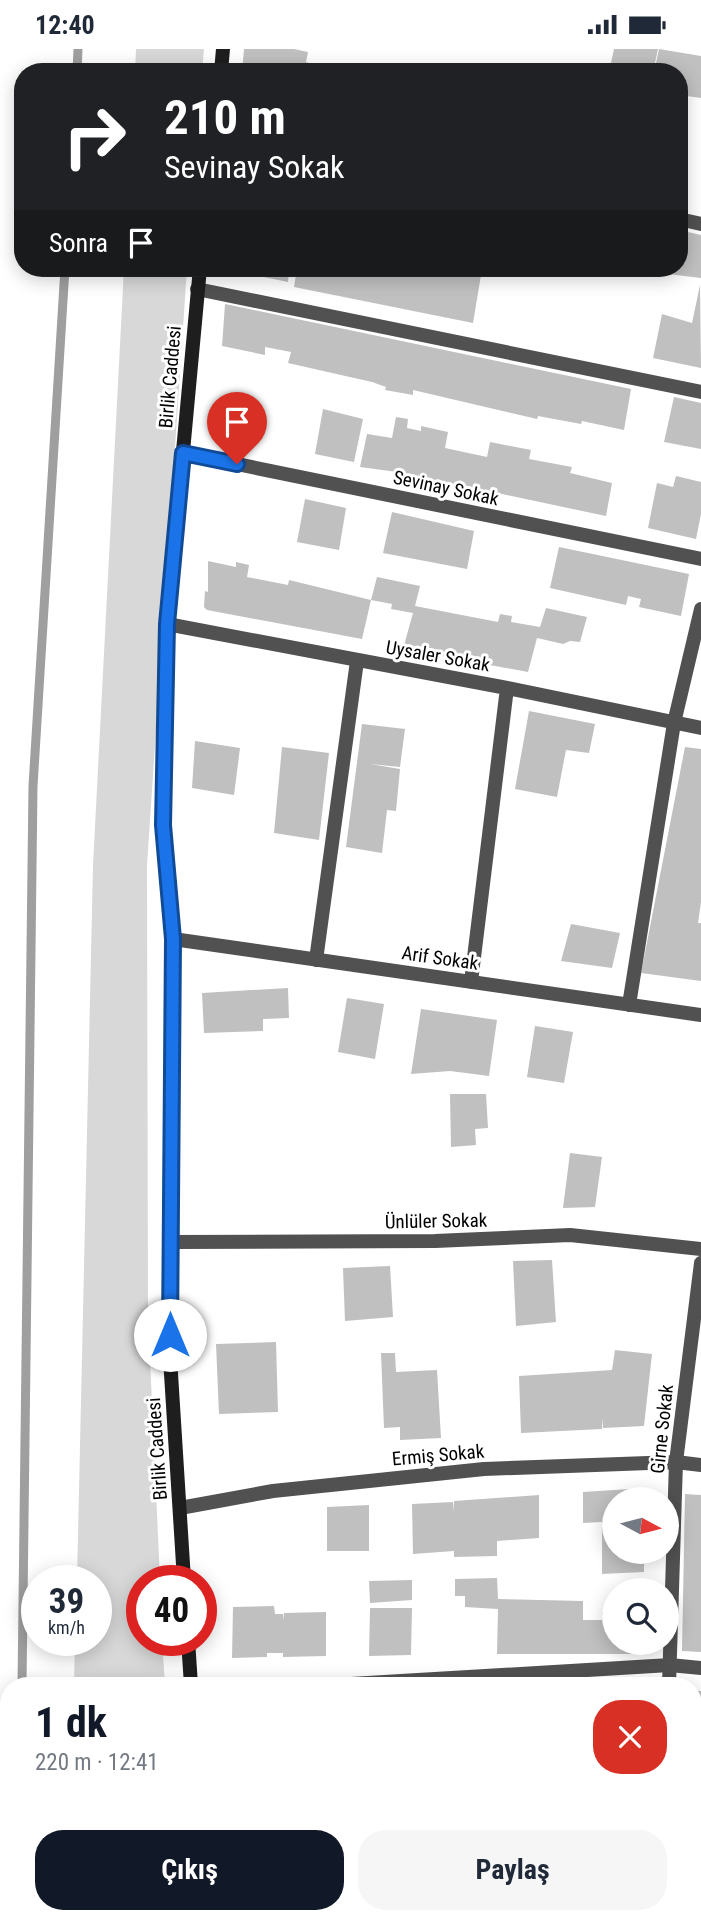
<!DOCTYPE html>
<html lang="tr">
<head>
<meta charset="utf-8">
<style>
	:root { --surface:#fff; --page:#f6f6f7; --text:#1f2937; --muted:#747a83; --accent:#111827 }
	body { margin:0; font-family:"Roboto Condensed",sans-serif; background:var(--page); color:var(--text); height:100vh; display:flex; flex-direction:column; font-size:26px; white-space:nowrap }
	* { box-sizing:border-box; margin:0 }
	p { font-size:23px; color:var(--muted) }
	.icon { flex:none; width:38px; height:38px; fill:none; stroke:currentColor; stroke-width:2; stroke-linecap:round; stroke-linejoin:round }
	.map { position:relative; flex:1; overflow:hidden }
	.side { position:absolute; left:0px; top:1628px; width:702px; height:247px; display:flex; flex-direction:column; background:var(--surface); border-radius:28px 28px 0 0; box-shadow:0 4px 18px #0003 }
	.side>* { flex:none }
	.guide { position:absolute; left:14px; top:14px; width:674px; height:214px; border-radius:28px; box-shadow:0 4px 18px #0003; background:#202124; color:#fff; overflow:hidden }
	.needle { width:46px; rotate:97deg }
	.fabs { position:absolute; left:602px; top:1438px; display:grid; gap:14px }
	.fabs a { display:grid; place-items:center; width:77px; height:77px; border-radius:50%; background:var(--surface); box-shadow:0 4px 18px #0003; font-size:35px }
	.speed { position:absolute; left:21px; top:1516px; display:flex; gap:14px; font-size:35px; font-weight:700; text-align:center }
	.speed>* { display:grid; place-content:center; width:91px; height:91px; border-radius:50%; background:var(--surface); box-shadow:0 4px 18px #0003; line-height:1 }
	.speed small { font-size:18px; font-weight:400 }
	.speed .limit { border:10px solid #d22; background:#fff; color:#111 }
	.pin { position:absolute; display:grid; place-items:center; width:60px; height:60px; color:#fff; margin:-72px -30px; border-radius:50% 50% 50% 0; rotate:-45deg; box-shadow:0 0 7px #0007 }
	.pin .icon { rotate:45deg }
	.me { position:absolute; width:77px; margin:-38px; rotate:0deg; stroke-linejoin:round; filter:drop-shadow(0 0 5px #0008) }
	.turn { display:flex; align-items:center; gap:24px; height:147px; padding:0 35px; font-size:32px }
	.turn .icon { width:91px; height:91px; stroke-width:2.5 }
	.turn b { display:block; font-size:49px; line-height:60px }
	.then { display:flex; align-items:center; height:66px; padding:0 35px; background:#0003; gap:14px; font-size:26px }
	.round { display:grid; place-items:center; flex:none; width:74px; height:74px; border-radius:28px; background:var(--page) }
	.head { display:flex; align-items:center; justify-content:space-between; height:119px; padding:0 35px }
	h1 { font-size:42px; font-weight:700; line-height:52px; color:var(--accent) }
	.action { display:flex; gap:14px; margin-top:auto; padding:14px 35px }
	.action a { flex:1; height:80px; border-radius:28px; background:var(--accent); color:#fff; font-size:28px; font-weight:700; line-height:80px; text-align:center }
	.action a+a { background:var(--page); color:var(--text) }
	.status { display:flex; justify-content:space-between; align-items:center; height:49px; padding:0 35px; background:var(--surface); direction:ltr }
	.status svg { height:19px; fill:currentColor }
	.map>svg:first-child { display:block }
	.green { fill:#d8d8d8 }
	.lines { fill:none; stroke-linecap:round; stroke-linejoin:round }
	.stream { stroke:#9f9f9f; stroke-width:9 }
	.building { fill:#c0c0c0 }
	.street { stroke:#515151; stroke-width:14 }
	.secondary { stroke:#1e1e1e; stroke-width:14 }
	.route-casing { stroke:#114b97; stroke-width:18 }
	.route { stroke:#1a73e8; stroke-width:12 }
	.labels { text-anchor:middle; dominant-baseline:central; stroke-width:6; stroke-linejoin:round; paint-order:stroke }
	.street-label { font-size:19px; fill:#000; stroke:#fff }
</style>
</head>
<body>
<div class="status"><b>12:40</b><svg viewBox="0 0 49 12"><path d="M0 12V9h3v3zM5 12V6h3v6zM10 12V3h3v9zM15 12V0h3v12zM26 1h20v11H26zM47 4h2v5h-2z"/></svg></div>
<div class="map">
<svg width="701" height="1874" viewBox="0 0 701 1874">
	<rect width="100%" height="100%" fill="#fff"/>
	<path class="green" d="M136,0H204L202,23H135Z
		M124,219H187L147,816L148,1265L160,1531H142V1591H162L165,1636H74L75,1591H96V1531H77L93,816Z
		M65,1866H171L170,1874H65Z"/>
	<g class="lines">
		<path class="stream" d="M77,23L78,0
			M22,1636L33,737L65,219
			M19,1874V1866"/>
	</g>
	<path class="building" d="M244,0H294L308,3L306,13L342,23H242Z
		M614,0H658L653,23H609Z
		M659,0L701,7V49L679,46V23H654Z
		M679,181L701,186V229L668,225L669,219H679Z
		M246,219H289L288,233L245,224Z
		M297,219H478L482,220L473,274L294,238Z
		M700,236L701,319L653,309L662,265L692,274Z
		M225,255L631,340L624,381L582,372L581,375L538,367L537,370L413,341V346L385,341L386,338L372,333L288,314L291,303L265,298V306L222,297Z
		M674,348L701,354V400L664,393Z
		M323,360L363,370L354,413L315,405Z
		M396,368L408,370L407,379L421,382V377L448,383L445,399L487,408L490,393L531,401L529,410L572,418L570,424L612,434L606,467L397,423L360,418L367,385L392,389Z
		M676,427L701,433V465L696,490L648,479L657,434L673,438Z
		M305,450L346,459L339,501L297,493Z
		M392,463L474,482L467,520L383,504Z
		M559,498L689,525L681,567L639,558L641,550L628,547L626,556L550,539Z
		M208,512L236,518V513L249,516L247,528L288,536L289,531L371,551L362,590L207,561L204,558L205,542L208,543Z
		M377,528L420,537L415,557L498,573L500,565L512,567L511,573L540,578L546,559L587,568L580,593L570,592L563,595L537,589L528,623L403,600L413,564L391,560L392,555L371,551Z
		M529,662L595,675L589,704L566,701L557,748L515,740Z
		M362,675L405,680L400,718L370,715L400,720L396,762L387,761L382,804L346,798Z
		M195,692L240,699L234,746L192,739Z
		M282,698L329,704L319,791L274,784Z
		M685,698L701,700V853L698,874H701V932L641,924Z
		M571,875L620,884L612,919L561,912Z
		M288,939L289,969L263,970V982L204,984L202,944Z
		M347,949L384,955L375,1010L338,1003Z
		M421,960L497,971L489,1027L450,1022L411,1025Z
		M535,977L573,983L564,1034L527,1028Z
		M450,1045H486L488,1079L475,1080L476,1096L451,1098Z
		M570,1104L602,1108L595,1158L563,1159Z
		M552,1211L556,1273L516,1277L513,1212Z
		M390,1217L393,1268L345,1272L343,1219Z
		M276,1293L278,1363L219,1365L216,1295Z
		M615,1301L652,1305L644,1377L603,1379L602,1369V1380L521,1384L519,1327L612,1321Z
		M381,1304H395L396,1323L437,1321L441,1389L400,1391V1378L384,1379Z
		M645,1439V1451H614V1503H644V1523L602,1525V1473L583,1474V1443Z
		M685,1445L701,1446V1603L682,1602Z
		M539,1446V1489L497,1492V1507L454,1508V1502L413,1505L412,1455L453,1453L454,1463V1452Z
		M369,1456V1502H327V1458Z
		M497,1529L498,1550L583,1552V1571H602V1563H614V1594H644V1605H497L498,1560L465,1558V1547H455V1530Z
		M412,1531V1551L370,1554L369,1532Z
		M274,1557L275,1565H283V1572L284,1564L326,1563V1607L283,1608V1604H267V1608L232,1609L233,1558Z
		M370,1559H412L411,1606L369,1607Z
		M693,1642H701V1678H693Z
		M693,1680H701V1797L693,1796Z
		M693,1844L701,1845V1874H679L680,1866H693Z
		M227,1866H303V1874H227Z
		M325,1866H554L552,1874H330V1869Z
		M613,1866H636L634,1874H612Z"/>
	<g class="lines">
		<path class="street" d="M679,170L701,175
			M197,240L701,343
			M183,404L701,510
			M167,575L507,639L701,679
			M173,890L701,966
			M316,911L357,612
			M471,933L507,639
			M629,956L674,674L701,560
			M171,1193L435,1192L570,1186L701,1200
			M180,1459L273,1442L484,1420L676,1413L701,1416
			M334,1636L670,1616L701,1619
			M669,1636L676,1413L701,1214
			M693,1820L701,1821
			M657,1874L658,1866"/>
		<path class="secondary" d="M221,23L223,0
			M184,1531L170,1309L173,890L163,776L167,575L200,219
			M188,1591L191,1636
			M197,1874V1866"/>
	</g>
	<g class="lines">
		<defs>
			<path id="route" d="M170,1286L173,890L163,776L167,575L183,404L237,415"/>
		</defs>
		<use href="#route" class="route-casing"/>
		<use href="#route" class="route"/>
	</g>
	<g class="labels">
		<g class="street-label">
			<text transform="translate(170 328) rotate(-85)">Birlik Caddesi</text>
			<text transform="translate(446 439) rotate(12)">Sevinay Sokak</text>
			<text transform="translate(438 607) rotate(10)">Uysaler Sokak</text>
			<text transform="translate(440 909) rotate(8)">Arif Sokak</text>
			<text transform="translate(436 1172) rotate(-1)">Ünlüler Sokak</text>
			<text transform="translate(662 1380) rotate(-84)">Girne Sokak</text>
			<text transform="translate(157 1400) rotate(-94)">Birlik Caddesi</text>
			<text transform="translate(438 1406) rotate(-5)">Ermiş Sokak</text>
		</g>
	</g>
</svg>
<div class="fabs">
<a><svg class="needle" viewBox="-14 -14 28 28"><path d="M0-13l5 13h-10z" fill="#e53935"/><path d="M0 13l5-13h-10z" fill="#747a83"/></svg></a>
<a><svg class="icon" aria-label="search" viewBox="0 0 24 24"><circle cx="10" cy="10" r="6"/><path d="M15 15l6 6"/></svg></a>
</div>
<div class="speed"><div>39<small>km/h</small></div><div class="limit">40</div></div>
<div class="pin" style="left:237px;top:415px;background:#d93025"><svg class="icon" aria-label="arrive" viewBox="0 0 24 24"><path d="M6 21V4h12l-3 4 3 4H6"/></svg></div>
<svg class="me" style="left:170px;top:1286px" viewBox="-20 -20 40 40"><circle r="19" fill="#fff"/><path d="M0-13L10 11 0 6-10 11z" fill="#1a73e8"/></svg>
<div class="guide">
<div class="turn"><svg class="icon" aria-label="right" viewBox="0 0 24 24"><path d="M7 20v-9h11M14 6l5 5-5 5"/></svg><div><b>210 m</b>Sevinay Sokak</div></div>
<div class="then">Sonra<svg class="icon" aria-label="arrive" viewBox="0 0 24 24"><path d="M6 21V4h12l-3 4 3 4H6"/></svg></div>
</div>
<section class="side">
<div class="head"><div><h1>1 dk</h1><p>220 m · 12:41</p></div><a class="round" style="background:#d93025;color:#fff"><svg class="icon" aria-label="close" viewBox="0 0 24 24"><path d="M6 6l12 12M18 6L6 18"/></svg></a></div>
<div class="action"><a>Çıkış</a><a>Paylaş</a></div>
</section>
</div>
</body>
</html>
